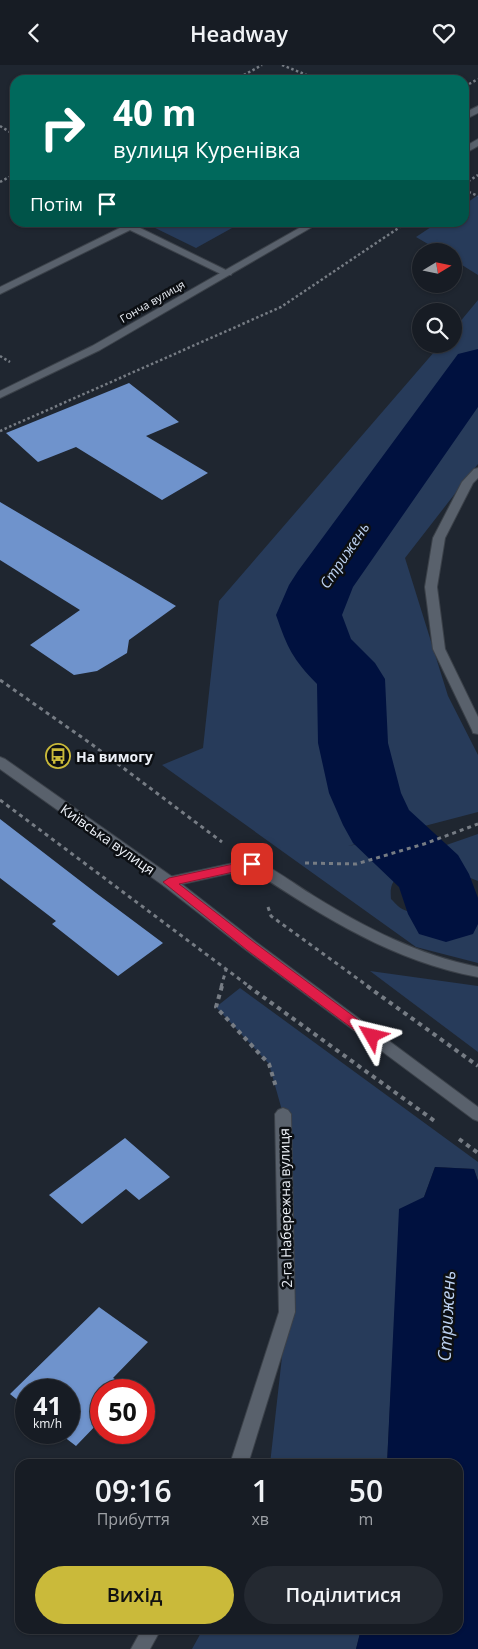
<!DOCTYPE html>
<html lang="uk">
<head>
<meta charset="utf-8">
<style>
	:root { --surface:#171c24; --page:#242931; --text:#f1f3f6; --muted:#9ea1a6; --line:#363a41; --accent:#caba3a }
	body { margin:0; font-family:"Open Sans",sans-serif; background:var(--page); color:var(--text); height:100vh; display:flex; flex-direction:column; font-size:19px; white-space:nowrap }
	* { box-sizing:border-box; margin:0 }
	p { font-size:16px; color:var(--muted) }
	.icon { flex:none; width:28px; height:28px; fill:none; stroke:currentColor; stroke-width:2; stroke-linecap:round; stroke-linejoin:round }
	.map { position:relative; flex:1; overflow:hidden }
	.details { position:absolute; left:15px; top:1394px; width:448px; height:175px; display:flex; flex-direction:column; background:var(--surface); border-radius:15px; box-shadow:0 1px 4px #0004,0 0 0 1px var(--line) }
	.details>* { flex:none }
	.banner { position:absolute; left:10px; top:10px; width:459px; height:152px; border-radius:15px; box-shadow:0 1px 4px #0004,0 0 0 1px var(--line); background:#00695c; color:#fff; overflow:hidden }
	.needle { width:32px; rotate:80deg }
	.tools { position:absolute; left:412px; top:178px; display:grid; gap:10px }
	.tools a { display:grid; place-items:center; width:50px; height:50px; border-radius:50%; background:var(--surface); box-shadow:0 1px 4px #0004,0 0 0 1px var(--line); font-size:25px }
	.speed { position:absolute; left:15px; top:1314px; display:flex; gap:10px; font-size:25px; font-weight:700; text-align:center }
	.speed>* { display:grid; place-content:center; width:65px; height:65px; border-radius:50%; background:var(--surface); box-shadow:0 1px 4px #0004,0 0 0 1px var(--line); line-height:1 }
	.speed small { font-size:12px; font-weight:400 }
	.speed .limit { border:8px solid #d22; background:#fff; color:#111 }
	.pin { position:absolute; display:grid; place-items:center; width:42px; height:42px; color:#fff; margin:-21px; border-radius:10px; box-shadow:0 2px 8px #0006 }
	.me { position:absolute; width:55px; margin:-28px; rotate:307deg; stroke-linejoin:round; filter:drop-shadow(0 0 4px #0008) }
	.turn { display:flex; align-items:center; gap:18px; height:105px; padding:0 20px; font-size:22px }
	.turn .icon { width:65px; height:65px; stroke-width:2.5 }
	.turn b { display:block; font-size:35px; line-height:42px }
	.then { display:flex; align-items:center; height:48px; padding:0 20px; background:#0003; gap:10px; font-size:19px }
	.eta { display:flex; justify-content:space-evenly; align-items:center; height:85px; text-align:center }
	.eta b { font-size:30px; font-weight:600; line-height:35px }
	.primary-button { display:flex; gap:10px; margin-top:auto; padding:10px 20px }
	.primary-button a { flex:1; height:58px; border-radius:30px; background:var(--accent); color:#111; font-size:20px; font-weight:600; line-height:58px; text-align:center }
	.primary-button a+a { background:var(--page); color:var(--text) }
	header { display:flex; justify-content:space-between; align-items:center; height:65px; padding:0 20px; background:var(--surface); font-size:22px; font-weight:600 }
	.map>svg:first-child { display:block }
	.green { fill:#273b5a }
	.water { fill:#00113f }
	.lines { fill:none; stroke-linecap:round; stroke-linejoin:round }
	.river { fill:#00113f; fill-rule:evenodd }
	.building { fill:#6f93cc }
	.service-casing { stroke:#3b4149; stroke-width:2 }
	.minor-casing { stroke:#3b4149; stroke-width:2 }
	.tertiary-casing { stroke:#3b4149; stroke-width:2 }
	.secondary-casing { stroke:#3b4149; stroke-width:2 }
	.path-far2 { stroke:#767c84; stroke-width:2.5; stroke-dasharray:2.5 2.5; stroke-linecap:butt }
	.path-far1 { stroke:#767c84; stroke-width:3; stroke-dasharray:4 4; stroke-linecap:butt }
	.path { stroke:#767c84; stroke-width:4; stroke-dasharray:4.5 4.5; stroke-linecap:butt }
	.service { fill:#59616c; fill-rule:evenodd }
	.minor { fill:#59616c; fill-rule:evenodd }
	.tertiary { fill:#59616c; fill-rule:evenodd }
	.secondary { fill:#59616c; fill-rule:evenodd }
	.route { fill:#e11d48; stroke:#92132f }
	.labels { text-anchor:middle; dominant-baseline:central; stroke-width:5; stroke-linejoin:round; paint-order:stroke }
	.far-street-label { font-size:11px; fill:#edf1f8; stroke:#0c0f13 }
	.poi-label { font-size:14px; font-weight:bold; fill:#edf1f8; stroke:#0c0f13; text-anchor:start }
	.street-label { font-size:14px; fill:#edf1f8; stroke:#0c0f13 }
	.water-label { font-size:15px; font-style:italic; fill:#bdd2f1; stroke:#0c0f13 }
	.near-water-label { font-size:18px; font-style:italic; fill:#bdd2f1; stroke:#0c0f13 }
</style>
</head>
<body>
<header><svg class="icon" aria-label="back" viewBox="0 0 24 24"><path d="M15 5l-7 7 7 7"/></svg>Headway<svg class="icon" aria-label="heart" viewBox="0 0 24 24"><path d="M12 20l-8-8c-3-5 5-10 8-4 3-6 11-1 8 4z"/></svg></header>
<div class="map">
<svg width="478" height="1584" viewBox="0 0 478 1584">
	<rect width="100%" height="100%" fill="#1f2630"/>
	<path class="green" d="M478,130V210L454,195V186H440L416,172L437,158H464V140Z
		M145,158H241L196,183Z
		M478,235V399L405,493L448,631L478,690V747L348,781L392,773L417,808C398,811 389,813 391,834C396,839 400,844 407,846C420,849 465,851 478,848V898L416,882L162,700L203,683L219,536L441,279H454V264Z
		M478,769V816L468,812L443,810L432,785Z
		M370,906L478,921V987Z
		M240,923L478,1097V1116L474,1104L435,1102L424,1132L396,1225L387,1399H270L287,1247L283,1049L269,999L216,942Z
		M203,1564H361L356,1584H192Z"/>
	<path class="water" d="M435,1102L474,1104L478,1116V1584H356L361,1564H458V1399H387L399,1144L424,1132Z"/>
	<g class="lines">
		<path class="river" d="M478,284V342L353,522L342,550L351,574L375,598L385,614L388,678L401,728L409,745L458,790L469,809L478,833V859L473,869L446,877L419,869L408,849L399,822L353,778L343,760L329,728L318,678L317,619C292,593 288,584 276,550L289,520L298,506L458,289Z"/>
	</g>
	<path class="building" d="M129,318L179,357L146,371L208,408L162,435L76,382L38,397L6,368Z
		M0,437L129,513L176,541L129,575L127,588L97,606L74,610L30,580L80,545L0,495Z
		M0,754L96,828L163,878L118,911L52,859L56,856L0,813Z
		M125,1073L170,1112L139,1135L126,1124L82,1159L49,1130Z
		M99,1242L148,1277L113,1313L132,1323L130,1325H101V1355L76,1381L59,1368H69V1325H26V1342L10,1329Z"/>
	<g class="lines">
		<defs>
			<path id="service" d="M130,158L232,208L231,210H223L130,165L0,229V222Z"/>
			<path id="minor" d="M478,403V413L473,418L445,473L437,522L445,584L478,652V669L473,668L472,665L433,584L425,522L433,473L462,417L474,404Z
				M252,794C270,800 297,821 314,831C366,863 418,890 478,902V912C391,896 323,851 250,804L169,822L164,821L162,817L164,813L169,812Z
				M283,1043L288,1045L291,1049L295,1247L248,1399H230L279,1247L275,1049L278,1045Z
				M142,1564H161L150,1584H131Z"/>
			<path id="tertiary" d="M478,41V48L464,55V48Z
				M478,74V81L464,89V82Z
				M308,158H319L100,285L0,333V326L92,281Z"/>
			<path id="secondary" d="M0,692L5,694L174,813L256,877L478,1042V1056L473,1054L246,885L164,821L0,704Z"/>
		</defs>
		<use href="#service" class="service-casing"/>
		<use href="#minor" class="minor-casing"/>
		<use href="#tertiary" class="tertiary-casing"/>
		<use href="#secondary" class="secondary-casing"/>
		<path class="path-far2" d="M282,0L319,15
			M235,15L262,0
			M469,19L478,14
			M0,61L15,70
			M0,117L15,109
			M464,119L478,110
			M464,125L478,131
			M0,291L10,297
			M0,366L281,242L406,158"/>
		<path class="path-far1" d="M0,615L90,678L222,777
			M0,735L250,922
			M305,798L356,799L424,779L478,759
			M268,842L271,851L369,922
			M221,922L226,905"/>
		<path class="path" d="M222,921L216,942L269,999L276,1022
			M248,921L436,1057
			M367,921L478,1001
			M459,1074L478,1088"/>
		<use href="#service" class="service"/>
		<use href="#minor" class="minor"/>
		<use href="#tertiary" class="tertiary"/>
		<use href="#secondary" class="secondary"/>
	</g>
	<path class="route" d="M252,795L256,796L258,799L256,802L179,819L255,878L376,968L378,971L376,975H368L247,885L163,817L169,813Z"/>
	<defs>
		<symbol id="bus-ring" viewBox="-11 -11 22 22"><circle r="9.5" fill="#0c0f13" stroke="#caba3a" stroke-width="1.5"/><path d="M-5-6H5V4H4V6H2V4H-2V6H-4V4H-5ZM-3.5-4V0h7V-4ZM-3.5 1.2v1.5H-2V1.2ZM2 1.2v1.5H3.5V1.2Z" fill="#caba3a"/></symbol>
	</defs>
	<g fill-rule="evenodd">
		<use href="#bus-ring" x="44" y="677" width="28" height="28"/>
	</g>
	<g class="labels">
		<g class="far-street-label">
			<text transform="translate(152 236) rotate(-30)">Гонча вулиця</text>
		</g>
		<g class="poi-label">
			<text x="76" y="691">На вимогу</text>
		</g>
		<g class="street-label">
			<text transform="translate(108 774) rotate(35)">Київська вулиця</text>
			<text transform="translate(285 1143) rotate(-91)">2-га Набережна вулиця</text>
		</g>
		<g class="water-label">
			<text transform="translate(344 490) rotate(-56)">Стрижень</text>
		</g>
		<g class="near-water-label">
			<text transform="translate(446 1251) rotate(-87)">Стрижень</text>
		</g>
	</g>
</svg>
<div class="tools">
<a><svg class="needle" viewBox="-14 -14 28 28"><path d="M0-13l5 13h-10z" fill="#e53935"/><path d="M0 13l5-13h-10z" fill="#9ea1a6"/></svg></a>
<a><svg class="icon" aria-label="search" viewBox="0 0 24 24"><circle cx="10" cy="10" r="6"/><path d="M15 15l6 6"/></svg></a>
</div>
<div class="speed"><div>41<small>km/h</small></div><div class="limit">50</div></div>
<div class="pin" style="left:252px;top:799px;background:#d93025"><svg class="icon" aria-label="arrive" viewBox="0 0 24 24"><path d="M6 21V4h12l-3 4 3 4H6"/></svg></div>
<svg class="me" style="left:372px;top:971px" viewBox="-20 -20 40 40"><path d="M0-17L14 15 0 8-14 15z" fill="#e11d48" stroke="#fff" stroke-width="4"/></svg>
<div class="banner">
<div class="turn"><svg class="icon" aria-label="right" viewBox="0 0 24 24"><path d="M7 20v-9h11M14 6l5 5-5 5"/></svg><div><b>40 m</b>вулиця Куренівка</div></div>
<div class="then">Потім<svg class="icon" aria-label="arrive" viewBox="0 0 24 24"><path d="M6 21V4h12l-3 4 3 4H6"/></svg></div>
</div>
<section class="details">
<div class="eta">
<div><b>09:16</b><p>Прибуття</p></div>
<div><b>1</b><p>хв</p></div>
<div><b>50</b><p>m</p></div>
</div>
<div class="primary-button"><a>Вихід</a><a>Поділитися</a></div>
</section>
</div>
</body>
</html>
